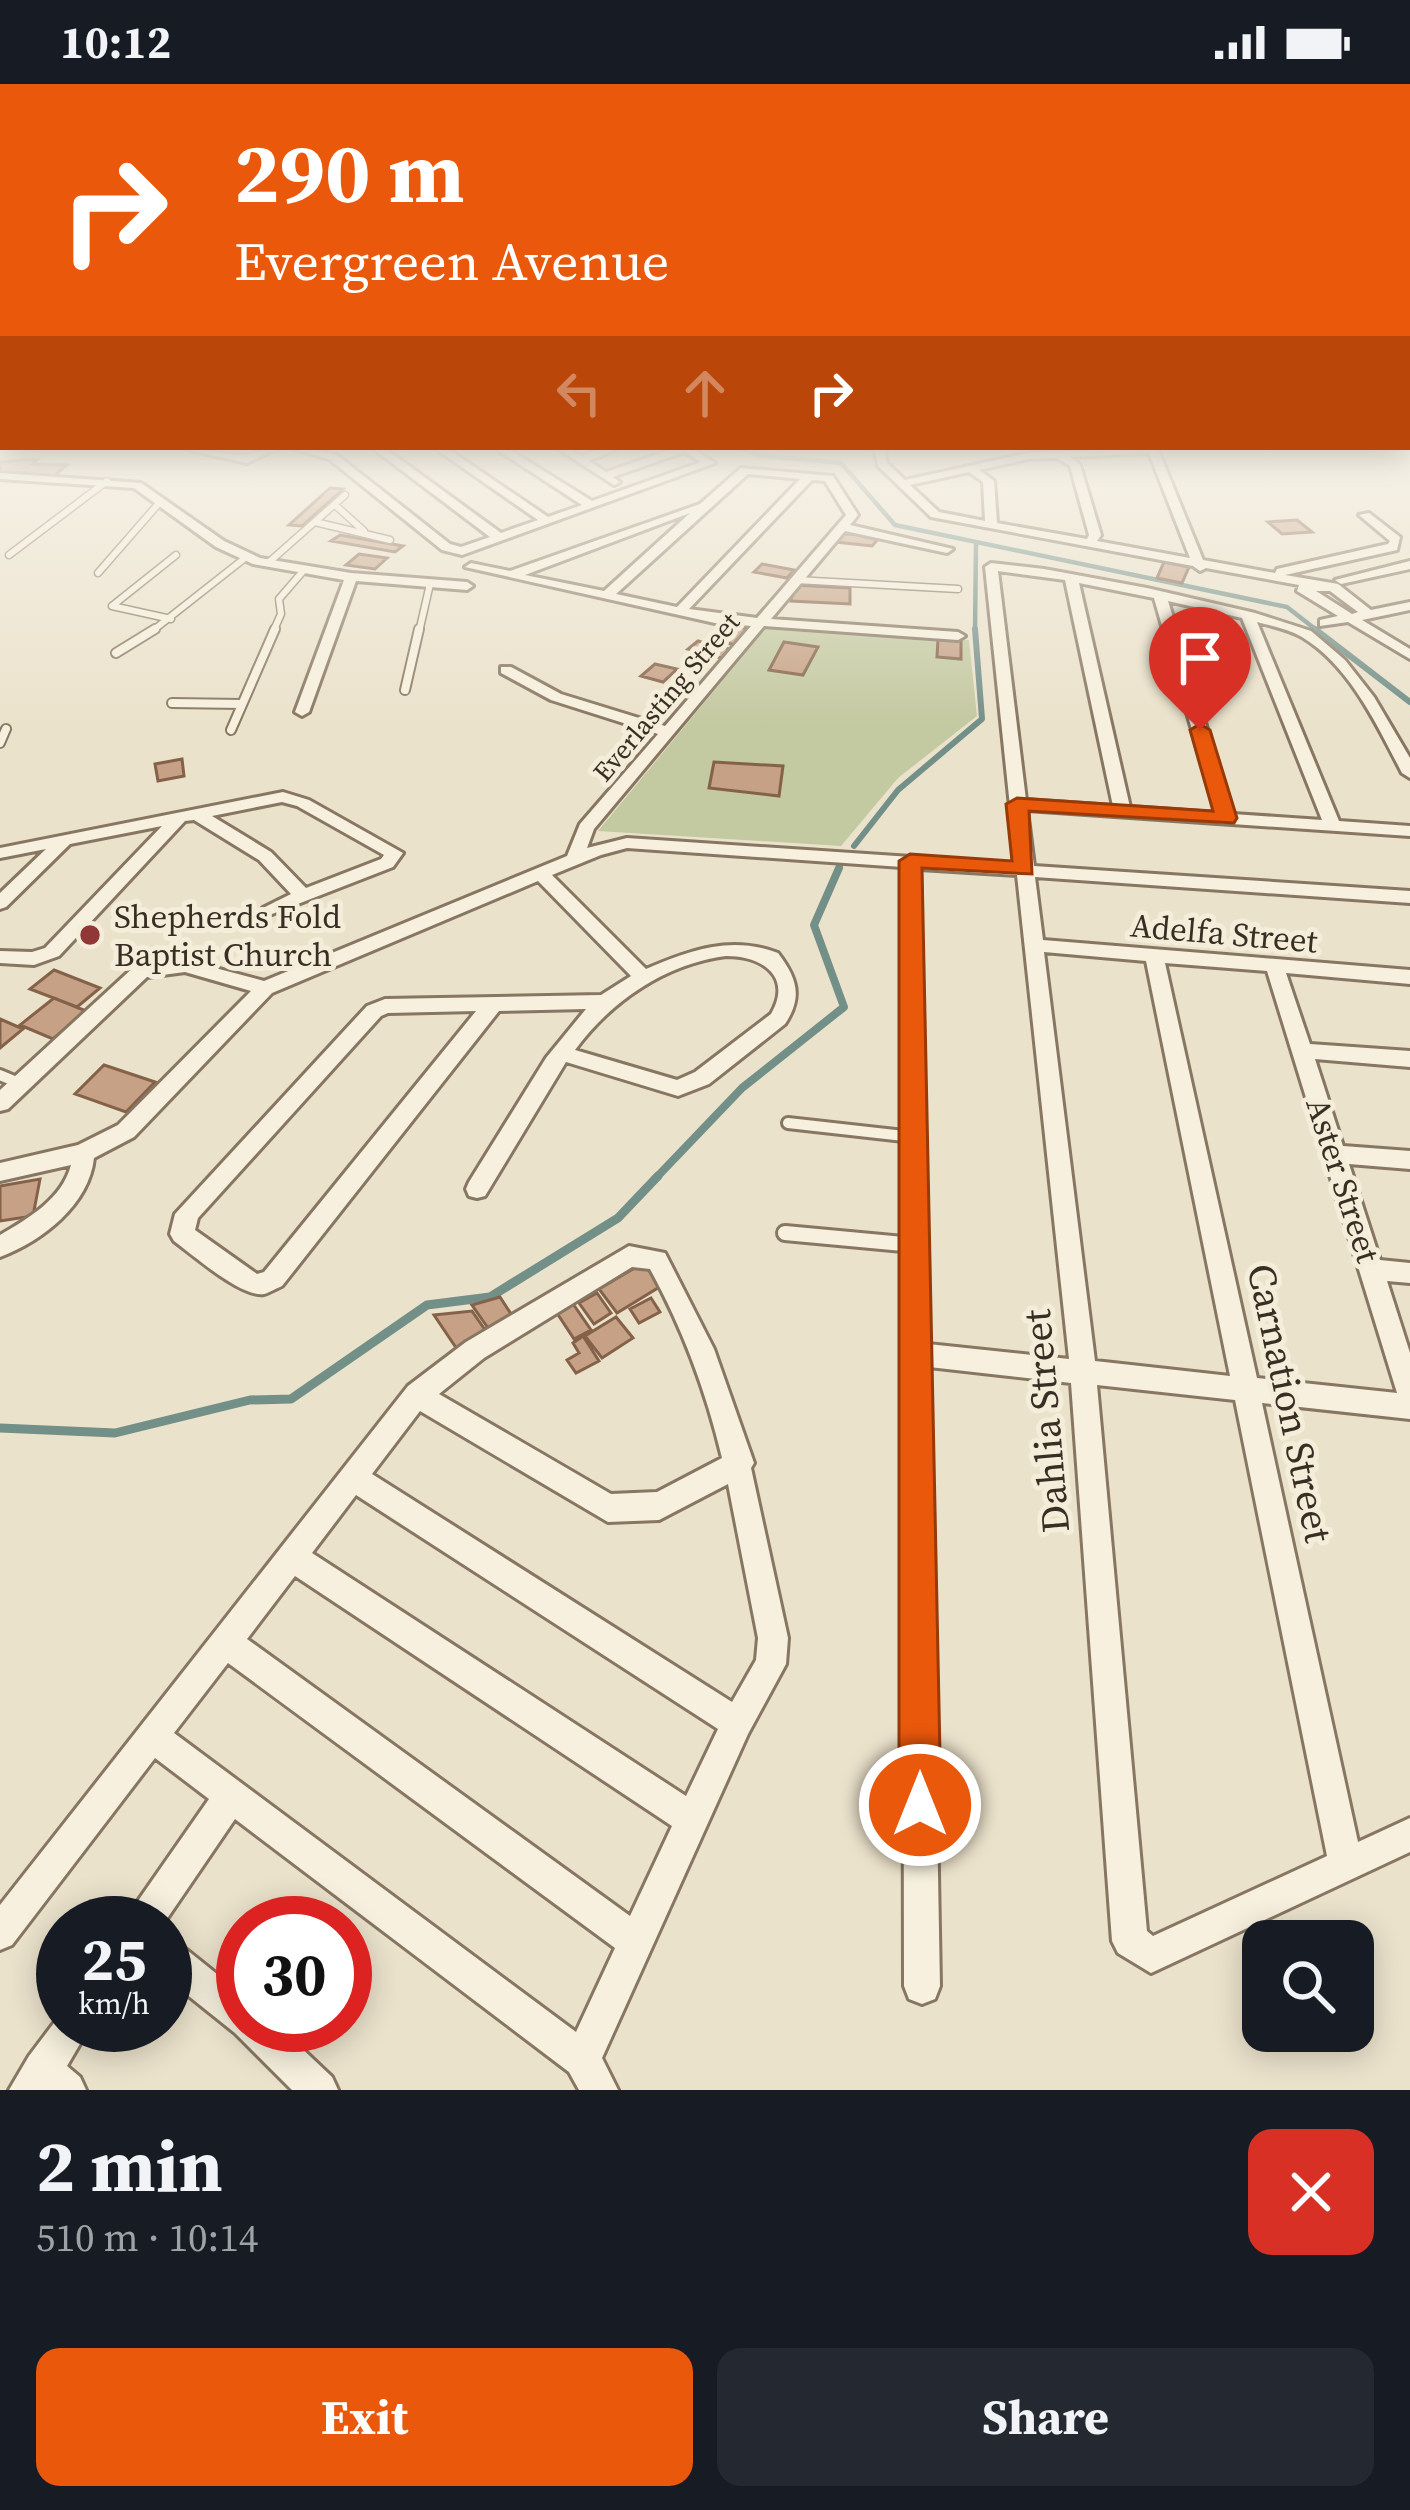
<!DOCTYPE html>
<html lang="en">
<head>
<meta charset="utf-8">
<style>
	:root { --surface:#171b24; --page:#242831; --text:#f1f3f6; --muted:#9ea1a6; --accent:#ea580c }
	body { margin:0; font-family:"Source Serif 4",serif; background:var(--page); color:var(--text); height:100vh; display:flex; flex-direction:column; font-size:45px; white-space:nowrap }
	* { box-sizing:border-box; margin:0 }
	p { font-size:39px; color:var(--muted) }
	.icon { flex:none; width:66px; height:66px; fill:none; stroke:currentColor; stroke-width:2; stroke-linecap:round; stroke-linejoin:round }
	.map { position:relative; height:2006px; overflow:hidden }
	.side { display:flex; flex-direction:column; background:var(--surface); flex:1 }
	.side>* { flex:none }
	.banner { position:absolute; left:0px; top:0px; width:1410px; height:366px; box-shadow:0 6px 30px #0003; background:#ea580c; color:#fff; overflow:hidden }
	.fabs { position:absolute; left:1242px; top:1836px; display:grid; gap:24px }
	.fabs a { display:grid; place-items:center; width:132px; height:132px; border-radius:24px; background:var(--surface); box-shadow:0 6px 30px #0003; font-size:60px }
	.speed { position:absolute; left:36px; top:1812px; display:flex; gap:24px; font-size:60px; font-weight:700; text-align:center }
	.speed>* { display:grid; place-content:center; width:156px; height:156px; border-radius:50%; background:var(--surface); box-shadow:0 6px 30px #0003; line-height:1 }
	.speed small { font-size:30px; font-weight:400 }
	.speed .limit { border:18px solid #d22; background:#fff; color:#111 }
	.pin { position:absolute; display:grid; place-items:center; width:102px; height:102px; color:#fff; margin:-123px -51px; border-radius:50% 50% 50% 0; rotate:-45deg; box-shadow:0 0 12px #0007 }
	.pin .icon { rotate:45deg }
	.me { position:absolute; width:132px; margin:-66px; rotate:0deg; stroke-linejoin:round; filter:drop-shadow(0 0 9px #0008) }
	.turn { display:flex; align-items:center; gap:42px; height:252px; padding:0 36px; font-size:54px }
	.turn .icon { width:156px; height:156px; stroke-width:2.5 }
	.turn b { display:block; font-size:84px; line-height:102px }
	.lanes { display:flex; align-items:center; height:114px; padding:0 36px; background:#0003; justify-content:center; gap:60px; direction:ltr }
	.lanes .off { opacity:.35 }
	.round { display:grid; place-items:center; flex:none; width:126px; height:126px; border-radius:24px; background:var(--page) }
	.head { display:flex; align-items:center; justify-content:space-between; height:204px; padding:0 36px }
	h1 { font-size:72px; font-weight:700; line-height:90px }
	.button { display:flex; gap:24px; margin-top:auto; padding:24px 36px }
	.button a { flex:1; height:138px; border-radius:24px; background:var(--accent); color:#fff; font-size:48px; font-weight:700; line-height:138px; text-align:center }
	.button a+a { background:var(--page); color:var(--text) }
	.status { display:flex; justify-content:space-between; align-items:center; height:84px; padding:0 60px; background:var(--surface); direction:ltr }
	.status svg { height:33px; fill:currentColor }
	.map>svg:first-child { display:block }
	.green { fill:#c3c9a0 }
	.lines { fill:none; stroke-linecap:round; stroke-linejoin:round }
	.stream-far3 { stroke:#728f88; stroke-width:4.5 }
	.stream-far2 { stroke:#728f88; stroke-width:6 }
	.stream-far1 { stroke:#728f88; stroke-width:8 }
	.stream { stroke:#728f88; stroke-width:9 }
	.building { fill:#c6a185; stroke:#846249; stroke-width:3 }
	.lane-far3-casing { stroke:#877661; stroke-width:9 }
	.lane-far2-casing { stroke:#877661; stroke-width:12 }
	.lane-far1-casing { stroke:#877661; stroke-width:16 }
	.lane-casing { stroke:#877661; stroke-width:20 }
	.street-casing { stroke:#877661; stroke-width:6 }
	.lane-far3 { stroke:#f7f0de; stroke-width:6 }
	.lane-far2 { stroke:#f7f0de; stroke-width:8 }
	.lane-far1 { stroke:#f7f0de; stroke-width:10 }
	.lane { stroke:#f7f0de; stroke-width:14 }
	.street { fill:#f7f0de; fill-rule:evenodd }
	.route { fill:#ea580c; stroke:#983908; stroke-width:3 }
	.poi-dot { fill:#913836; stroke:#f3edda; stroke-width:4.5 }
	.labels { text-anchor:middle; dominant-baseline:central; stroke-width:10; stroke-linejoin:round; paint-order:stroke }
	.far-street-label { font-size:27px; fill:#392e23; stroke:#f3edda }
	.poi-label { font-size:33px; fill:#392e23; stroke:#f3edda; text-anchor:start }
	.street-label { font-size:33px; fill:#392e23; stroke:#f3edda }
	.near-street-label { font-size:39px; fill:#392e23; stroke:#f3edda }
</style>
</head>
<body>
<div class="status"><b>10:12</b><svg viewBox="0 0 49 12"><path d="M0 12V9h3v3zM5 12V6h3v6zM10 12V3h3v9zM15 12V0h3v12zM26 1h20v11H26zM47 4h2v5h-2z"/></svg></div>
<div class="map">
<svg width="1410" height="2006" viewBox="0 0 1410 2006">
	<rect width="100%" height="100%" fill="#ebe2cb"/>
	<path class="green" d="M766,544L969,556L977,632L898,694L841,762L598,747Z"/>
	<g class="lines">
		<path class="stream-far3" d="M739,363L757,371L841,379L895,441L1287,523L1319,548
			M975,548L976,459"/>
		<path class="stream-far2" d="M1315,545L1410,618
			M854,762L898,706L982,635L975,545
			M838,787L840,781"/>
		<path class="stream-far1" d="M655,1095L742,1004L844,923L814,841L839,784"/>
		<path class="stream" d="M0,1344L115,1349L250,1316L291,1315L427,1221L490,1213L618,1134L658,1092"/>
	</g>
	<path class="building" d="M23,376H37L33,380L67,381L54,392L0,389V378Z
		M330,404L343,405L302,442L289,441Z
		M1297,436L1312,448L1282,450L1268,438Z
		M844,450H863L879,454L872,462L836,458Z
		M340,451L403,462L395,468L331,457Z
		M359,470L387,474L375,485L346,481Z
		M1164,478L1189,483L1182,499L1157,494Z
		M762,480L794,486L787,494L754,488Z
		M793,501L850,504V520L791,517Z
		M726,541L749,545L736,561L712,556Z
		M938,555L961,557V575L937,573Z
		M698,557L730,565L721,574L688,565Z
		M784,558L818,563L803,591L769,586Z
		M655,580L677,585L663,598L641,592Z
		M182,675L184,692L158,697L155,680Z
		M714,678L783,682L779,712L709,704Z
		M54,886L100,904L77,923L30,905Z
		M54,914L86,927L53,955L20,941Z
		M0,935L23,945L0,964Z
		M104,981L155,998L126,1028L75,1010Z
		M40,1095L33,1132L0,1137V1102Z
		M643,1179L661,1202L617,1229L599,1205Z
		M597,1209L611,1229L594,1240L579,1219Z
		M500,1213L511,1230L488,1244L472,1221Z
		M569,1214L591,1246L574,1255L553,1223Z
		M651,1214L660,1228L639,1239L630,1225Z
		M472,1227L492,1256L463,1274L434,1231Z
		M616,1233L633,1254L602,1274L585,1252Z
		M583,1252L599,1277L576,1289L567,1276L579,1269L573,1259Z"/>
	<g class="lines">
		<defs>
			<path id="lane-far3" d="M335,421L364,447
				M315,438L390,456
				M9,471L107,397
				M268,479L345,411
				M98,489L160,418
				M796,496L958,505
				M112,522L176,471
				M112,522L171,535
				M151,548L245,474
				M273,548L281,530L279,515L304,486
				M419,548L430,500"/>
			<path id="lane-far2" d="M116,569L155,545
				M405,606L419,545
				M172,619L242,620
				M231,646L275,545
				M0,659L6,645"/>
			<path id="lane-far1" d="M0,991L19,999
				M788,1039L913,1053"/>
			<path id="lane" d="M785,1149L914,1161"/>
			<path id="street" d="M177,363C199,363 218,370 240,371C254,372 265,363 280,363L247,379Z
				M288,363H306L337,371L450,460L461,463L490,453L371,363H383L501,449L538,436L433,363H445L548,433L582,421L493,363H505L592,417L701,378L684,368L613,393L620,398L614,401L555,363H567L581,372L606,363H621L589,377L606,388L678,363H690L715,379L462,471L442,466L329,375Z
				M874,363H884L887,379L905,396L1028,369L1157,363L1203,476L1275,489L1277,485L1388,460L1390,457L1359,431L1369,429L1400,453L1397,466L1285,491L1338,500L1371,526L1410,518V526L1362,536L1410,565V575L1348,538L1320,542V536L1338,532L1297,507L1299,501L1206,484L1200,487L1193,482L931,433L878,382ZM1149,369L1190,474L1097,457L1101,451L1080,381L1071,373ZM1057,374L1070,382L1089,451L1087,455L997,439L994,397L979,386L1028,375ZM969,388L983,398L985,437L939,428L910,401ZM1316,507H1330L1358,528L1352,530Z
				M741,384L833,392L858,431L850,441L953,465L947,469L845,447L771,535L958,548L965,552L958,556L764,542L594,745L587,764L627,754L1016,780L985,483L991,479L1044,485L1147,504L1255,529L1311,547L1345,576L1374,613L1410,674V694L1402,689C1377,641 1350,582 1302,553C1288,545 1272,542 1257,538L1339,737L1410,742V752L1027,726L1034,782L1410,807V819L1035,793L1043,856L1410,886V900L1286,889L1310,960L1410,967V983L1315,975L1343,1062L1410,1067V1085L1349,1080L1380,1176L1410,1179V1199L1387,1197L1410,1269V1335L1262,1319L1358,1758L1410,1734V1768L1151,1889L1118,1869L1112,1857L1071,1299L929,1283L940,1902L935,1915L922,1920L909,1915L904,1902L902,783L627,764L601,771L552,791L646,885C690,866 731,851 778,869C797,894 803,913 785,940L709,1000L678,1012L566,978L485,1112L477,1114L469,1112L466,1105L469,1098L546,974L586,925L499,927L282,1202C279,1203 266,1210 264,1210C242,1214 193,1171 174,1157L170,1150L175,1130L367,922L385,915L601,911L631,892L538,797L272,909L134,1053L94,1074C89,1121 42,1157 0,1173V1151C29,1134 62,1115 71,1081L0,1097V1079L78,1061L118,1041L251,907L185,888L147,893L8,1025L0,1027V1006L135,882L185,876L264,897L567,772L580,740L658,650L551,616L501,589V583H511L561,610L665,642L751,542L715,539L465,483L471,479L510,487L700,420ZM748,390L800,395L677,523L616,510ZM812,396L825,397L846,431L757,534L689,525ZM690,429L604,507L525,491ZM998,487L1065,496L1113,722L1026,716ZM1079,499L1154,514L1216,729L1130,723ZM1168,517L1242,534L1322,736L1233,730ZM920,785L1017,791L1069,1275L928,1260ZM1044,868L1146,877L1230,1292L1095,1277ZM726,872C762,872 793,892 771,930L695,988L677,996L575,966C611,917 665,880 726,872ZM1165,879L1267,887L1397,1309L1257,1294ZM476,927L264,1188L257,1190L195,1146L198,1134L381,932L388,929ZM1097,1301L1235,1316L1327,1772L1153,1852L1147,1847Z
				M0,389L141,399L224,457L260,474L351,489L467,498L473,502L467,506L356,497L309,628L302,632L295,628L344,496L253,480L216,463L134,404L0,395Z
				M1410,477V485L1341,500L1335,496Z
				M283,708L309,716L403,769L393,783L272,830L266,828L263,824L291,810L259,776L194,736L185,737L59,872L34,881L0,879V867L32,868L45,864L162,742L70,760L6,823L0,825V809L46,765L0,774V764ZM282,718L297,722L384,771L381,775L306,804L271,768L212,732Z
				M629,1162L665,1169L714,1265L754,1379L751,1384L788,1554L786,1580L748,1650L602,1974L618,2006H579L569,1988L235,1735L164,1839H126L131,1827L209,1715L155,1674L12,1861L0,1866V1821L408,1302L466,1258ZM632,1183L650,1185C683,1245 706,1307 722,1374L657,1408L611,1410L439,1310L484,1274ZM420,1327L608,1438L659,1436L728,1400L758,1554L756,1576L732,1618L372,1390ZM356,1411L718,1645L686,1712L312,1469ZM295,1492L672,1742L630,1832L247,1555ZM228,1579L615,1864L576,1948L174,1649Z
				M165,1852L177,1858L243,1911V1941H277L332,1993L338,2006H292L235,1949L165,1893Z
				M63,1927V1941H91L67,1982L80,1993L86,2006H9L29,1972Z"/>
		</defs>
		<use href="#lane-far3" class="lane-far3-casing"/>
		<use href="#lane-far2" class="lane-far2-casing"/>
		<use href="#lane-far1" class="lane-far1-casing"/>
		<use href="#lane" class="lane-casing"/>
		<use href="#street" class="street-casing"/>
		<use href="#lane-far3" class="lane-far3"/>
		<use href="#lane-far2" class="lane-far2"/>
		<use href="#lane-far1" class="lane-far1"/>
		<use href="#lane" class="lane"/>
		<use href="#street" class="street"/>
	</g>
	<linearGradient id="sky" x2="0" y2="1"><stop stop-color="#8fb9d6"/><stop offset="0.56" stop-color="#f6f2e8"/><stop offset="1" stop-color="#f6f2e8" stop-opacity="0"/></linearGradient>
	<rect width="1410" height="642" fill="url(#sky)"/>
	<path class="route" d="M1200,640L1210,646L1237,734L1234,739L1029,727L1032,790L922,784L941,1721L935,1736L920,1743L905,1736L899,1721V777L910,770L1012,777L1006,720L1017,714L1213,727L1190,646Z"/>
	<circle class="poi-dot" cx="90" cy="851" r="12"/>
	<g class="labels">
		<g class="far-street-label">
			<text transform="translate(666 613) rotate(-50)">Everlasting Street</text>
		</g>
		<g class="poi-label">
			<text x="114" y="832">Shepherds Fold<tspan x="114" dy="38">Baptist Church</tspan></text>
		</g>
		<g class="street-label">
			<text transform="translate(1224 849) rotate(5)">Adelfa Street</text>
			<text transform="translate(1343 1096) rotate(72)">Aster Street</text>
		</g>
		<g class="near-street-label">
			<text transform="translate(1290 1319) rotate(78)">Carnation Street</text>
			<text transform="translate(1046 1337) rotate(-95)">Dahlia Street</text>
		</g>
	</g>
</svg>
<div class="fabs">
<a><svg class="icon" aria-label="search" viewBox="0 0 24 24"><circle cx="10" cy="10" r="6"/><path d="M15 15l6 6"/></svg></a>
</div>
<div class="speed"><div>25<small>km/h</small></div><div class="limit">30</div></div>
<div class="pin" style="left:1200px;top:646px;background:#d93025"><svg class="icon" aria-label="arrive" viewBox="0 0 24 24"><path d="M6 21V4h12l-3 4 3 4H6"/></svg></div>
<svg class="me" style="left:920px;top:1721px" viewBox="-20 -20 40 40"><circle r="17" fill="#ea580c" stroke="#fff" stroke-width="3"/><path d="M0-11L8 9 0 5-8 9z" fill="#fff"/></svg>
<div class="banner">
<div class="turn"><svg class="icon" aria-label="right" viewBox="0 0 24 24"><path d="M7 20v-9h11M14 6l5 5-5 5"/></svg><div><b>290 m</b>Evergreen Avenue</div></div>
<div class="lanes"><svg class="icon off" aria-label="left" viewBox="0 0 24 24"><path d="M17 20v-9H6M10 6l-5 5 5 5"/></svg><svg class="icon off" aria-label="ahead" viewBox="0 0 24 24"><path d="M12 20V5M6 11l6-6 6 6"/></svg><svg class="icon" aria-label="right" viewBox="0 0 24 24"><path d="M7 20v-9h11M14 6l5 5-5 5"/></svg></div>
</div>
</div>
<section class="side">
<div class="head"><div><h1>2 min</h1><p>510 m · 10:14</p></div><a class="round" style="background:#d93025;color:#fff"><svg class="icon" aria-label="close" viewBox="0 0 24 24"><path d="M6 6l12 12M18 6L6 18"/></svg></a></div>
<div class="button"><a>Exit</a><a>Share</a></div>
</section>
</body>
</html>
